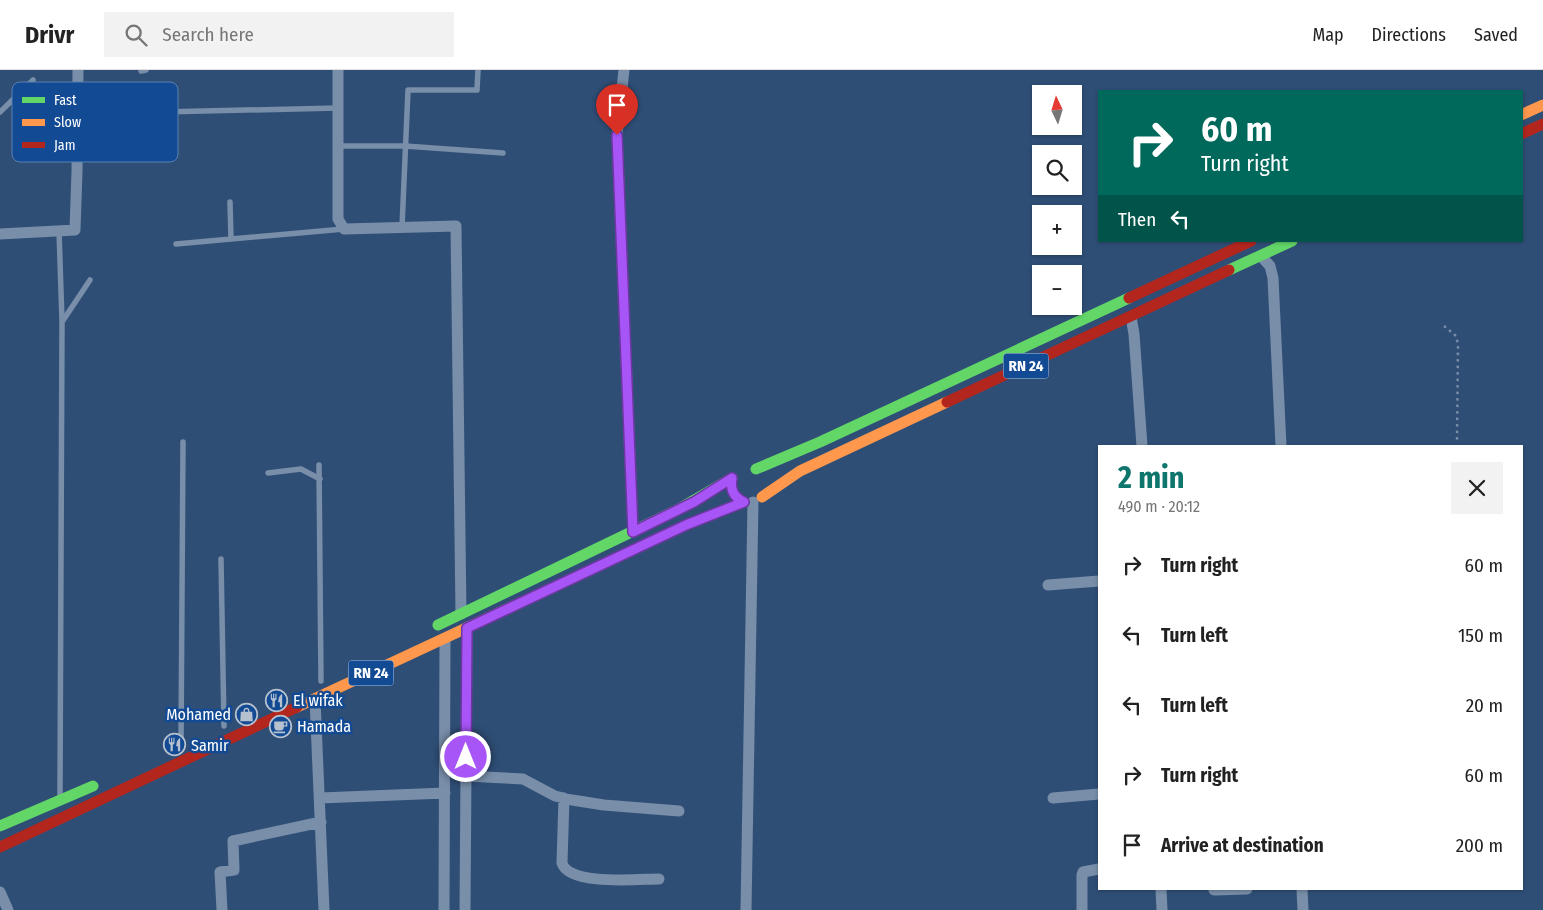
<!DOCTYPE html>
<html lang="en">
<head>
<meta charset="utf-8">
<style>
	:root { --surface:#fff; --page:#f2f2f2; --text:#222; --muted:#767676; --line:#e0e0e0; --accent:#0f766e }
	body { margin:0; font-family:"Fira Sans Condensed",sans-serif; background:var(--page); color:var(--text); height:100vh; display:flex; flex-direction:column; font-size:19px; white-space:nowrap }
	* { box-sizing:border-box; margin:0 }
	p { font-size:16px; color:var(--muted) }
	.icon { flex:none; width:28px; height:28px; fill:none; stroke:currentColor; stroke-width:2; stroke-linecap:round; stroke-linejoin:round }
	.map { position:relative; flex:1; overflow:hidden }
	.sheet { position:absolute; left:1098px; top:375px; width:425px; height:445px; display:flex; flex-direction:column; background:var(--surface); border-radius:0px; box-shadow:0 1px 4px #0004 }
	.sheet>* { flex:none }
	.top-card { position:absolute; left:1098px; top:20px; width:425px; height:152px; border-radius:0px; box-shadow:0 1px 4px #0004; background:#00695c; color:#fff; overflow:hidden }
	.needle { width:32px; rotate:356deg }
	.controls { position:absolute; left:1032px; top:15px; display:grid; gap:10px }
	.controls a { display:grid; place-items:center; width:50px; height:50px; border-radius:0px; background:var(--surface); box-shadow:0 1px 4px #0004; font-size:25px }
	.pin { position:absolute; display:grid; place-items:center; width:42px; height:42px; color:#fff; margin:-51px -21px; border-radius:50% 50% 50% 0; rotate:-45deg; box-shadow:0 0 5px #0007 }
	.pin .icon { rotate:45deg }
	.me { position:absolute; width:55px; margin:-28px; rotate:0deg; stroke-linejoin:round; filter:drop-shadow(0 0 4px #0008) }
	.turn { display:flex; align-items:center; gap:18px; height:105px; padding:0 20px; font-size:22px }
	.turn .icon { width:65px; height:65px; stroke-width:2.5 }
	.turn b { display:block; font-size:35px; line-height:42px }
	.then { display:flex; align-items:center; height:48px; padding:0 20px; background:#0003; gap:10px; font-size:19px }
	.round { display:grid; place-items:center; flex:none; width:52px; height:52px; border-radius:0px; background:var(--page) }
	.summary { display:flex; align-items:center; justify-content:space-between; height:85px; padding:0 20px }
	h1 { font-size:30px; font-weight:700; line-height:38px; color:var(--accent) }
	ul { padding:0; list-style:none }
	li { display:flex; align-items:center; gap:15px; height:70px; padding:0 20px }
	li div { flex:1 }
	li b { display:block; font-size:19px }
	li em { font-style:normal }
	header { display:flex; align-items:center; gap:30px; box-sizing:border-box; height:70px; padding:0 25px; background:var(--surface); border-bottom:1px solid var(--line) }
	header strong { font-size:24px }
	nav { display:flex; gap:28px; margin-inline-start:auto; font-size:18px }
	.search { width:350px; height:45px; background:var(--page); display:flex; align-items:center; gap:12px; box-sizing:border-box; padding:0 18px; border-radius:0px; color:var(--muted); font-size:19px }
	.map>svg:first-child { display:block }
	.lines { fill:none; stroke-linecap:round; stroke-linejoin:round }
	.path { stroke:#788ea9; stroke-width:2.5; stroke-dasharray:2.5 4; stroke-linecap:butt }
	.lane { stroke:#788ea9; stroke-width:5.5 }
	.street { stroke:#788ea9; stroke-width:11 }
	.fast { stroke:#63d668; stroke-width:11 }
	.slow { stroke:#ff974d; stroke-width:11 }
	.jam { stroke:#b3261e; stroke-width:11 }
	.route-casing { stroke:#6d37a1; stroke-width:12 }
	.route { stroke:#a855f7; stroke-width:9 }
	.labels { text-anchor:middle; dominant-baseline:central; stroke-width:5; stroke-linejoin:round; paint-order:stroke }
	.shield { fill:#124a93; stroke:#b8c9df; stroke-width:1 }
	.shield-label { font-size:15px; font-weight:bold; fill:#fff }
	.poi-label { font-size:16px; fill:#fff; stroke:#124a93; text-anchor:start }
	.key { fill:#124a93; stroke:#5980b3; stroke-width:1 }
	.key-label { font-size:14px; fill:#fff }
</style>
</head>
<body>
<header>
<strong>Drivr</strong>
<div class="search"><svg class="icon" aria-label="search" viewBox="0 0 24 24"><circle cx="10" cy="10" r="6"/><path d="M15 15l6 6"/></svg>Search here</div>
<nav><a>Map</a><a>Directions</a><a>Saved</a></nav>
</header>
<div class="map">
<svg width="1543" height="840" viewBox="0 0 1543 840">
	<rect width="100%" height="100%" fill="#2f4e76"/>
	<g class="lines">
		<path class="path" d="M1444,256L1456,266L1458,274L1457,372"/>
		<path class="lane" d="M141,1L146,0
			M0,42L33,10
			M127,47L162,42L338,38
			M338,76H405L503,83
			M230,132L231,169
			M402,157L408,20H477L478,0
			M59,161L62,251
			M176,174L344,159
			M319,395L321,611
			M268,403L301,399L320,409
			M221,489L224,656
			M181,677L183,372
			M60,724L62,252L90,210"/>
		<path class="street" d="M338,0V149L344,159L456,156L461,544
			M624,0L617,65L633,462
			M0,164L75,160L77,101L78,0
			M1261,186L1270,196L1273,208L1281,376
			M1131,247L1134,264L1142,376
			M1048,515L1099,511
			M315,629L324,840
			M466,706L523,709L555,726L572,730L604,735L679,741
			M320,728L445,723
			M564,728L562,793C569,816 639,809 659,809
			M1053,728L1099,724
			M1161,819L1162,840
			M1302,819L1303,840
			M1214,820L1247,819
			M0,822L8,840
			M222,840L220,802L234,800L233,771L321,752
			M444,840L445,568
			M465,840L467,557
			M746,840L753,432
			M1082,840V805L1083,802L1099,799"/>
		<path class="fast" d="M1229,200L1292,171
			M756,399L820,372L1129,228
			M520,533L686,455L744,432
			M438,555L679,439L732,408
			M0,756L93,716"/>
		<path class="slow" d="M1521,45L1543,35
			M762,427L800,401L947,332
			M297,637L520,533"/>
		<path class="jam" d="M1521,64L1543,54
			M1129,228L1251,171
			M947,332L1229,200
			M0,777L297,637"/>
	</g>
	<g class="lines">
		<defs>
			<path id="route" d="M466,687L467,558L686,455L744,432C733,427 730,419 732,408L694,432L633,462L617,65"/>
		</defs>
		<use href="#route" class="route-casing"/>
		<use href="#route" class="route"/>
	</g>
	<defs>
		<symbol id="restaurant-ring" viewBox="-11 -11 22 22"><circle r="9.5" fill="#124a93" stroke="#b6c1cf" stroke-width="1.5"/><path d="M-5-6h1v4h1v-4h1v4h1v-4h1v5L-1.5 .5V6h-2V.5L-5-1ZM5-6V6H3V1.5H1.5Q1.5-4 5-6Z" fill="#b6c1cf"/></symbol>
		<symbol id="shop-ring" viewBox="-11 -11 22 22"><circle r="9.5" fill="#124a93" stroke="#b6c1cf" stroke-width="1.5"/><path d="M-5-2.5h2.3a2.7 3.5 0 0 1 5.4 0H5L5.5 6h-11ZM-1.5-2.5h3a1.5 2.3 0 0 0-3 0Z" fill="#b6c1cf"/></symbol>
		<symbol id="cafe-ring" viewBox="-11 -11 22 22"><circle r="9.5" fill="#124a93" stroke="#b6c1cf" stroke-width="1.5"/><path d="M-5.5-4.5H6V0H3Q3 3.5 0 3.5H-2.5Q-5.5 3.5-5.5 0ZM3-3.2v2h1.7v-2ZM-6 4.5H4V6H-6Z" fill="#b6c1cf"/></symbol>
	</defs>
	<g fill-rule="evenodd">
		<use href="#restaurant-ring" x="264" y="618" width="25" height="25"/>
		<use href="#shop-ring" x="234" y="632" width="25" height="25"/>
		<use href="#cafe-ring" x="268" y="644" width="25" height="25"/>
		<use href="#restaurant-ring" x="162" y="662" width="25" height="25"/>
	</g>
	<g class="labels">
		<g class="shield">
			<rect x="1003.5" y="283.5" width="45" height="25" rx="4"/>
			<rect x="348.5" y="590.5" width="45" height="25" rx="4"/>
		</g>
		<g class="shield-label">
			<text x="1026" y="296">RN 24</text>
			<text x="371" y="603">RN 24</text>
		</g>
		<g class="poi-label">
			<text x="293" y="630">El wifak</text>
			<text x="231" y="644" text-anchor="end">Mohamed</text>
			<text x="297" y="656">Hamada</text>
			<text x="191" y="675">Samir</text>
		</g>
	</g>
	<rect x="12" y="12" width="166" height="80" rx="8" class="key"/>
	<rect x="22" y="27" width="23" height="6" fill="#63d668"/>
	<rect x="22" y="49" width="23" height="7" fill="#ff974d"/>
	<rect x="22" y="72" width="23" height="6" fill="#b3261e"/>
	<g class="key-label">
		<text x="54" y="35">Fast</text>
		<text x="54" y="57">Slow</text>
		<text x="54" y="80">Jam</text>
	</g>
</svg>
<div class="controls">
<a><svg class="needle" viewBox="-14 -14 28 28"><path d="M0-13l5 13h-10z" fill="#e53935"/><path d="M0 13l5-13h-10z" fill="#767676"/></svg></a>
<a><svg class="icon" aria-label="search" viewBox="0 0 24 24"><circle cx="10" cy="10" r="6"/><path d="M15 15l6 6"/></svg></a>
<a>+</a>
<a>−</a>
</div>
<div class="pin" style="left:617px;top:65px;background:#d93025"><svg class="icon" aria-label="arrive" viewBox="0 0 24 24"><path d="M6 21V4h12l-3 4 3 4H6"/></svg></div>
<svg class="me" style="left:466px;top:687px" viewBox="-20 -20 40 40"><circle r="17" fill="#a855f7" stroke="#fff" stroke-width="3"/><path d="M0-11L8 9 0 5-8 9z" fill="#fff"/></svg>
<div class="top-card">
<div class="turn"><svg class="icon" aria-label="right" viewBox="0 0 24 24"><path d="M7 20v-9h11M14 6l5 5-5 5"/></svg><div><b>60 m</b>Turn right</div></div>
<div class="then">Then<svg class="icon" aria-label="left" viewBox="0 0 24 24"><path d="M17 20v-9H6M10 6l-5 5 5 5"/></svg></div>
</div>
<section class="sheet">
<div class="summary"><div><h1>2 min</h1><p>490 m · 20:12</p></div><a class="round"><svg class="icon" aria-label="close" viewBox="0 0 24 24"><path d="M6 6l12 12M18 6L6 18"/></svg></a></div>
<ul>
<li><svg class="icon" aria-label="right" viewBox="0 0 24 24"><path d="M7 20v-9h11M14 6l5 5-5 5"/></svg><div><b>Turn right</b></div><em>60 m</em></li>
<li><svg class="icon" aria-label="left" viewBox="0 0 24 24"><path d="M17 20v-9H6M10 6l-5 5 5 5"/></svg><div><b>Turn left</b></div><em>150 m</em></li>
<li><svg class="icon" aria-label="left" viewBox="0 0 24 24"><path d="M17 20v-9H6M10 6l-5 5 5 5"/></svg><div><b>Turn left</b></div><em>20 m</em></li>
<li><svg class="icon" aria-label="right" viewBox="0 0 24 24"><path d="M7 20v-9h11M14 6l5 5-5 5"/></svg><div><b>Turn right</b></div><em>60 m</em></li>
<li><svg class="icon" aria-label="arrive" viewBox="0 0 24 24"><path d="M6 21V4h12l-3 4 3 4H6"/></svg><div><b>Arrive at destination</b></div><em>200 m</em></li>
</ul>
</section>
</div>
</body>
</html>
